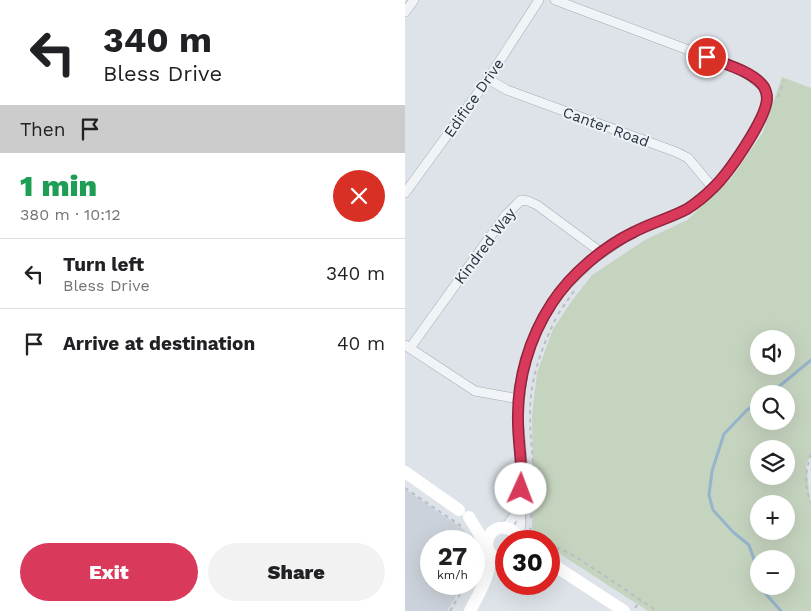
<!DOCTYPE html>
<html lang="en">
<head>
<meta charset="utf-8">
<style>
	:root { --surface:#fff; --page:#f2f2f2; --text:#202124; --muted:#757577; --line:#e0e0e0; --accent:#d9395b }
	body { margin:0; font-family:"Work Sans",sans-serif; background:var(--page); color:var(--text); height:100vh; display:flex; flex-direction:column; font-size:19px; white-space:nowrap }
	* { box-sizing:border-box; margin:0 }
	p { font-size:16px; color:var(--muted) }
	.icon { flex:none; width:28px; height:28px; fill:none; stroke:currentColor; stroke-width:2; stroke-linecap:round; stroke-linejoin:round }
	.map { position:relative; flex:1; overflow:hidden }
	.side { display:flex; flex-direction:column; background:var(--surface); width:405px }
	.side>* { flex:none }
	.guide { background:#fff; color:var(--text); overflow:hidden }
	.controls { position:absolute; left:345px; top:330px; display:grid; gap:10px }
	.controls a { display:grid; place-items:center; width:45px; height:45px; border-radius:50%; background:var(--surface); box-shadow:0 5px 20px #0002; font-size:25px }
	.speed { position:absolute; left:15px; top:530px; display:flex; gap:10px; font-size:25px; font-weight:700; text-align:center }
	.speed>* { display:grid; place-content:center; width:65px; height:65px; border-radius:50%; background:var(--surface); box-shadow:0 5px 20px #0002; line-height:1 }
	.speed small { font-size:12px; font-weight:400 }
	.speed .limit { border:8px solid #d22; background:#fff; color:#111 }
	.pin { position:absolute; display:grid; place-items:center; width:42px; height:42px; color:#fff; margin:-21px; border:2px solid #fff; border-radius:50%; box-shadow:0 1px 5px #0007 }
	.me { position:absolute; width:55px; margin:-28px; rotate:2deg; stroke-linejoin:round; filter:drop-shadow(0 0 4px #0008) }
	.turn { display:flex; align-items:center; gap:18px; height:105px; padding:0 20px; font-size:22px }
	.turn .icon { width:65px; height:65px; stroke-width:2.5 }
	.turn b { display:block; font-size:35px; line-height:42px }
	.then { display:flex; align-items:center; height:48px; padding:0 20px; background:#0003; gap:10px; font-size:19px }
	.round { display:grid; place-items:center; flex:none; width:52px; height:52px; border-radius:26px; background:var(--page) }
	.summary { display:flex; align-items:center; justify-content:space-between; height:85px; padding:0 20px }
	h1 { font-size:30px; font-weight:800; line-height:38px; color:#1e9e55 }
	.primary-button { display:flex; gap:10px; margin-top:auto; padding:10px 20px }
	.primary-button a { flex:1; height:58px; border-radius:30px; background:var(--accent); color:#fff; font-size:20px; font-weight:800; line-height:58px; text-align:center }
	.primary-button a+a { background:var(--page); color:var(--text) }
	ul { padding:0; list-style:none }
	li { display:flex; align-items:center; gap:15px; height:70px; padding:0 20px; border-top:1px solid var(--line) }
	li div { flex:1 }
	li b { display:block; font-size:19px }
	li em { font-style:normal }
	main { display:flex; flex:1; min-height:0 }
	.map>svg:first-child { display:block }
	.built { fill:#ccd2db }
	.green { fill:#c5d4bf; fill-rule:evenodd }
	.lines { fill:none; stroke-linecap:round; stroke-linejoin:round }
	.stream { stroke:#96b4cc; stroke-width:3 }
	.street-casing { stroke:#a3aab3; stroke-width:10 }
	.path { stroke:#b8bec4; stroke-width:2; stroke-dasharray:4 4; stroke-linecap:butt }
	.street { stroke:#f1f4f7; stroke-width:9 }
	.secondary { stroke:#fff; stroke-width:12 }
	.route-casing { stroke:#8d253b; stroke-width:12 }
	.route { stroke:#d9395b; stroke-width:9 }
	.labels { text-anchor:middle; dominant-baseline:central; stroke-width:4; stroke-linejoin:round; paint-order:stroke }
	.street-label { font-size:15px; fill:#263241; stroke:#eef2f6 }
</style>
</head>
<body>
<main>
<section class="side">
<div class="guide">
<div class="turn"><svg class="icon" aria-label="left" viewBox="0 0 24 24"><path d="M17 20v-9H6M10 6l-5 5 5 5"/></svg><div><b>340 m</b>Bless Drive</div></div>
<div class="then">Then<svg class="icon" aria-label="arrive" viewBox="0 0 24 24"><path d="M6 21V4h12l-3 4 3 4H6"/></svg></div>
</div>
<div class="summary"><div><h1>1 min</h1><p>380 m · 10:12</p></div><a class="round" style="background:#d93025;color:#fff"><svg class="icon" aria-label="close" viewBox="0 0 24 24"><path d="M6 6l12 12M18 6L6 18"/></svg></a></div>
<ul>
<li><svg class="icon" aria-label="left" viewBox="0 0 24 24"><path d="M17 20v-9H6M10 6l-5 5 5 5"/></svg><div><b>Turn left</b><p>Bless Drive</p></div><em>340 m</em></li>
<li><svg class="icon" aria-label="arrive" viewBox="0 0 24 24"><path d="M6 21V4h12l-3 4 3 4H6"/></svg><div><b>Arrive at destination</b></div><em>40 m</em></li>
</ul>
<div class="primary-button"><a>Exit</a><a>Share</a></div>
</section>
<div class="map">
<svg width="406" height="611" viewBox="0 0 406 611">
	<rect width="100%" height="100%" fill="#dee3e9"/>
	<path class="built" d="M0,489L58,529L68,541H26V584H58L42,611H0Z"/>
	<path class="green" d="M377,77L406,88V457L401,463L406,508V611H243L144,547V541H136L127,528L128,498L127,415L132,373L148,329L166,302L187,275L240,240L282,220L325,180L358,132ZM354,339H381V366H354ZM354,394H381V421H354ZM354,449H381V476H354ZM354,504H381V531H354ZM354,559H381V586H354Z"/>
	<g class="lines">
		<path class="stream" d="M365,394L406,360
			M354,402L342,410L319,434L307,471L304,495L308,510L328,532L344,545L352,568L350,582L376,611"/>
		<defs>
			<path id="street" d="M0,12L9,0
				M83,79L102,90L271,152L283,158L308,188
				M0,193L83,79L134,0
				M0,345L70,391L114,399
				M5,348L100,216L116,200L123,201L132,205L197,253
				M97,527L103,524L115,508
				M114,538L116,521L115,508L118,470L113,413L119,366L130,334L148,302L160,286L190,258L228,232L282,209L308,188L322,172L342,142L358,114L363,97L359,87L337,70L150,0"/>
		</defs>
		<use href="#street" class="street-casing"/>
		<path class="path" d="M373,97L379,81
			M153,314L169,291
			M406,454C400,471 399,486 406,503
			M0,488L56,526
			M126,518C133,481 125,451 125,414C125,379 136,349 151,318
			M125,528L127,532L134,540
			M133,541L134,540L137,541
			M144,544L168,555L252,611
			M69,569L72,557
			M230,608L236,600
			M45,611L61,584"/>
		<use href="#street" class="street"/>
		<path class="secondary" d="M0,472L54,510
			M64,517L81,545
			M101,560C74,561 78,524 101,528C108,529 112,534 114,541
			M144,562L219,611
			M65,611C74,593 89,571 83,551"/>
	</g>
	<g class="lines">
		<defs>
			<path id="route" d="M116,489C118,465 113,445 113,421C112,380 124,338 147,303C166,274 198,247 229,232C246,223 265,218 282,209C290,204 301,195 308,188C323,174 362,118 362,98C362,95 360,89 359,87C348,71 319,64 302,57"/>
		</defs>
		<use href="#route" class="route-casing"/>
		<use href="#route" class="route"/>
	</g>
	<g class="labels">
		<g class="street-label">
			<text transform="translate(69 98) rotate(-55)">Edifice Drive</text>
			<text transform="translate(201 127) rotate(20)">Canter Road</text>
			<text transform="translate(80 246) rotate(-53)">Kindred Way</text>
		</g>
	</g>
</svg>
<div class="controls">
<a><svg class="icon" aria-label="sound" viewBox="0 0 24 24"><path d="M4 9h4l5-4v14l-5-4H4zM17 9q2 3 0 6"/></svg></a>
<a><svg class="icon" aria-label="search" viewBox="0 0 24 24"><circle cx="10" cy="10" r="6"/><path d="M15 15l6 6"/></svg></a>
<a><svg class="icon" aria-label="layers" viewBox="0 0 24 24"><path d="M12 4l9 5-9 5-9-5zM3 14l9 5 9-5"/></svg></a>
<a>+</a>
<a>−</a>
</div>
<div class="speed"><div>27<small>km/h</small></div><div class="limit">30</div></div>
<div class="pin" style="left:302px;top:57px;background:#d93025"><svg class="icon" aria-label="arrive" viewBox="0 0 24 24"><path d="M6 21V4h12l-3 4 3 4H6"/></svg></div>
<svg class="me" style="left:116px;top:489px" viewBox="-20 -20 40 40"><circle r="19" fill="#fff"/><path d="M0-13L10 11 0 6-10 11z" fill="#d9395b"/></svg>
</div>
</main>
</body>
</html>
